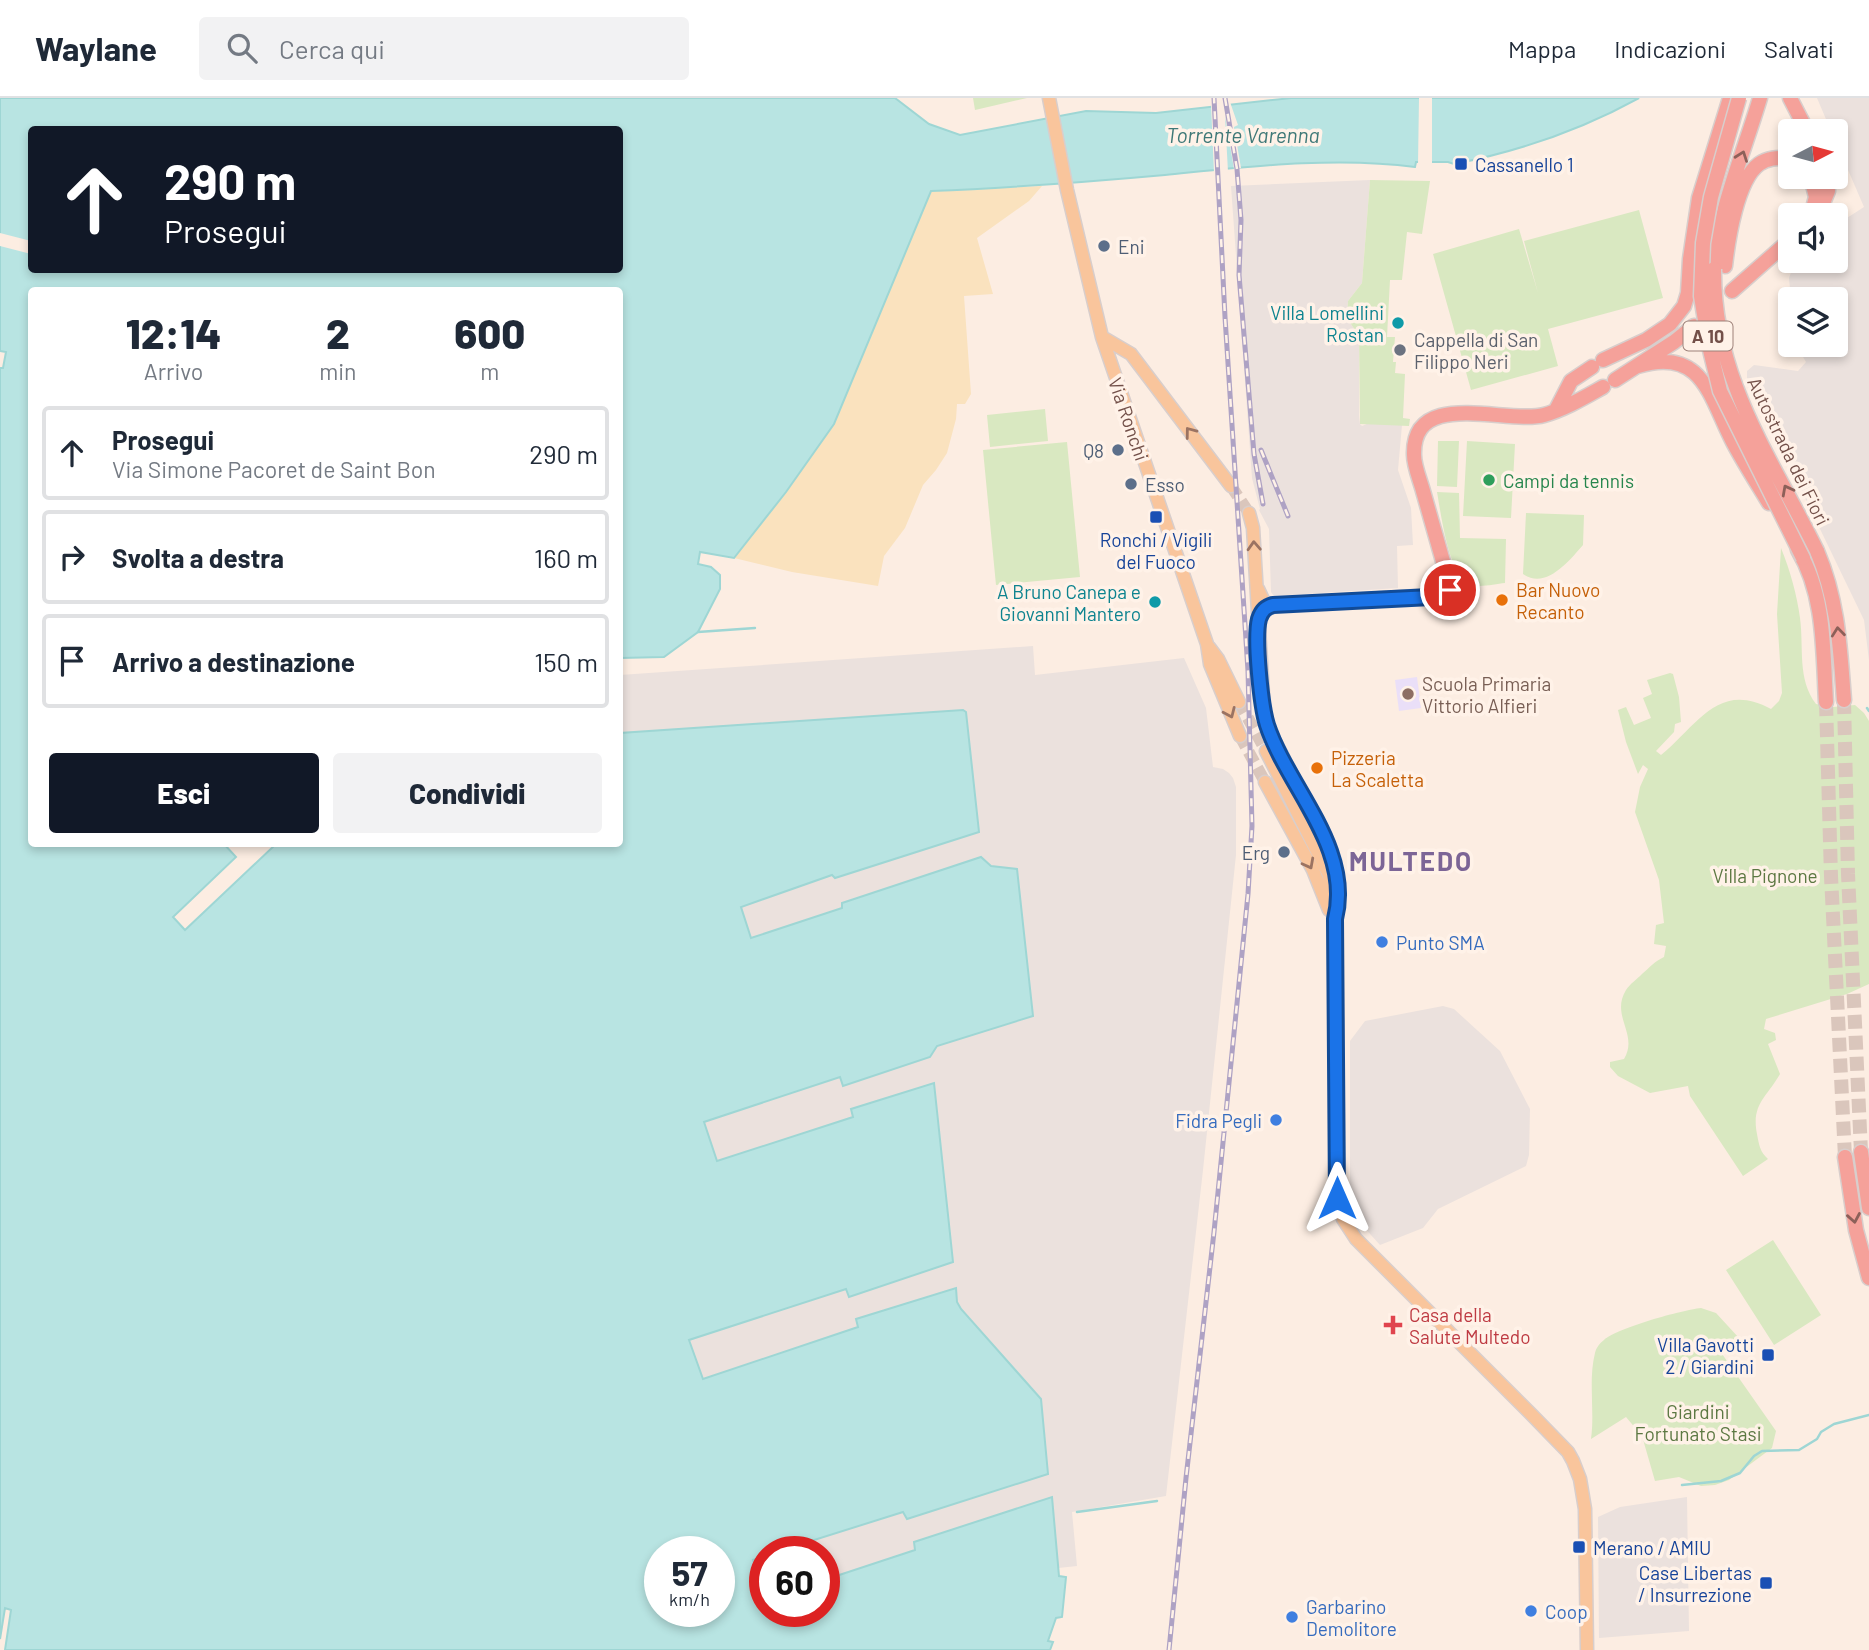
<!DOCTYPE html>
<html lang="it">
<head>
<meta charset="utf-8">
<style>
	:root { --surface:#fff; --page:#f2f2f3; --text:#1f2937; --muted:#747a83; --line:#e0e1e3; --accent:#111827 }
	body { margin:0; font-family:Barlow,sans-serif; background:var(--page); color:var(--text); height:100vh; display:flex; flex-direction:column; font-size:26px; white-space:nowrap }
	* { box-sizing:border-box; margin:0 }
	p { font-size:23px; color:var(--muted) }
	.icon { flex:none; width:38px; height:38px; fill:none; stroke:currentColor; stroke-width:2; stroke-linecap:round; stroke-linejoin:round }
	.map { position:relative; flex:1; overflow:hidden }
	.panel { position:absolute; left:28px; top:189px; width:595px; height:560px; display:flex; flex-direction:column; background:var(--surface); border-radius:7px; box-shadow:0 4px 10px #0003 }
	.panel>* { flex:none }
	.banner { position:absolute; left:28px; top:28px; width:595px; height:147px; border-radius:7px; box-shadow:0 4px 10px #0003; background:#111827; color:#fff; overflow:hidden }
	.needle { width:46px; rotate:84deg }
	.fabs { position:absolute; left:1778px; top:21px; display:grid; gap:14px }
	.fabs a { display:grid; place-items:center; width:70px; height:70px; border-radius:7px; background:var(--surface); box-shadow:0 4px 10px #0003; font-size:35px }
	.speed { position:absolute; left:644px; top:1438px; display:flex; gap:14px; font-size:35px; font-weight:700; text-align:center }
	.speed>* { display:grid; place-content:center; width:91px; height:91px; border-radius:50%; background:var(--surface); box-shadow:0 4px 10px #0003; line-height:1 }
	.speed small { font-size:18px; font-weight:400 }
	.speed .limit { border:10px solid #d22; background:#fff; color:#111 }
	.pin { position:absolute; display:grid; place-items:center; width:60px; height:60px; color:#fff; margin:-30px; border:4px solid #fff; border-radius:50%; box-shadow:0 2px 7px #0007 }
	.me { position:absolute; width:77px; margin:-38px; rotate:0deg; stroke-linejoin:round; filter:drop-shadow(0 0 5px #0008) }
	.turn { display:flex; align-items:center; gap:24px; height:147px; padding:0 21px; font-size:32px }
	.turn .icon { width:91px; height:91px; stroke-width:2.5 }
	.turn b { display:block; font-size:49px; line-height:60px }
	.eta { display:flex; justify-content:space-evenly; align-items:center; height:119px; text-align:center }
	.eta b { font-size:42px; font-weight:800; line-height:49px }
	.action { display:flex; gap:14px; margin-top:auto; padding:14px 21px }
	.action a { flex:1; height:80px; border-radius:7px; background:var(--accent); color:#fff; font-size:28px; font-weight:800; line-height:80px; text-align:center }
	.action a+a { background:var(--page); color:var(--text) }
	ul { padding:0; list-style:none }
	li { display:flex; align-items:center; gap:21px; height:94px; margin:0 14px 10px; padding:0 7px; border:4px solid var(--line); border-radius:7px }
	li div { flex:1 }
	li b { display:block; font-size:26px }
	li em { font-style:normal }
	header { display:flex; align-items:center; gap:42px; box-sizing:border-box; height:98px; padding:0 35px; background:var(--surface); border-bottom:2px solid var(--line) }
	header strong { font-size:33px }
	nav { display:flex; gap:38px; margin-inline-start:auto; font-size:24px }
	.search { width:490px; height:63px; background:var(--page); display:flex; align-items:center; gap:18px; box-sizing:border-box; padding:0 24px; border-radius:7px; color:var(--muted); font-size:26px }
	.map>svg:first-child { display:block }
	.industrial { fill:#ebe1dd }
	.education { fill:#eadff8 }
	.green { fill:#d9e8c1 }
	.sand { fill:#fae2be }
	.water { fill:#b8e4e2; stroke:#9ed6d4; stroke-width:2; fill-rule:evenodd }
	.pier { fill:#fcede2 }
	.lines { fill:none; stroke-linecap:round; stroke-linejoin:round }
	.stream { stroke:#9ed6d4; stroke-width:2.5 }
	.primary-tunnel { stroke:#dac6bc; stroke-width:12; stroke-dasharray:12 6; stroke-linecap:butt }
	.highway-tunnel { stroke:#dac6bc; stroke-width:14; stroke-dasharray:14 7; stroke-linecap:butt }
	.primary-casing { stroke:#d8cecc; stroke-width:15 }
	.highway-casing { stroke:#d8cecc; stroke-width:17 }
	.primary { stroke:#f9c59c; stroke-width:12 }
	.highway { stroke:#f5a19a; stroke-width:14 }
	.rail-casing { stroke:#aea2c4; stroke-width:5 }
	.rail { stroke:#fff2e8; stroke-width:2.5; stroke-dasharray:8; stroke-linecap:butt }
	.highway-bridge-casing { stroke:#d8cecc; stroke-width:17; stroke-linecap:butt }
	.highway-bridge { stroke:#f5a19a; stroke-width:14 }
	.oneway { stroke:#8d6059 }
	.oneway2 { stroke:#9b7362 }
	.route-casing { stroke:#114b97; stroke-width:18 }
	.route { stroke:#1a73e8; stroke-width:12 }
	.transit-dot { fill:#1a4fb4; stroke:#fff2e8; stroke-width:2.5 }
	.service-dot { fill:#5c6f8a; stroke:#fff2e8; stroke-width:2.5 }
	.culture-dot { fill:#0f9aa8; stroke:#fff2e8; stroke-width:2.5 }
	.worship-dot { fill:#6b7280; stroke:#fff2e8; stroke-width:2.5 }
	.leisure-dot { fill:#2e9e5b; stroke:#fff2e8; stroke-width:2.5 }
	.food-dot { fill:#e8710a; stroke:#fff2e8; stroke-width:2.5 }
	.education-dot { fill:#8d6e63; stroke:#fff2e8; stroke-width:2.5 }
	.shop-dot { fill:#3f7fe0; stroke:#fff2e8; stroke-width:2.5 }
	.health-dot { fill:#e0444e; stroke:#fff2e8; stroke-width:2.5 }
	.labels { text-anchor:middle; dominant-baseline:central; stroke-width:7; stroke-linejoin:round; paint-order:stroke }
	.shield { fill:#fff2e8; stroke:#9d8179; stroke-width:2 }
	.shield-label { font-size:18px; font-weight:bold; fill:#735049 }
	.transit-label { font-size:19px; fill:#164399; stroke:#fff2e8; text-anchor:start }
	.service-label { font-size:19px; fill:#4e5e75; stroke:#fff2e8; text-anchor:start }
	.culture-label { font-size:19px; fill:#0d838f; stroke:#fff2e8; text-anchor:end }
	.worship-label { font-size:19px; fill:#5b616d; stroke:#fff2e8; text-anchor:start }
	.street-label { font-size:19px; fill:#735049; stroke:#fff2e8 }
	.leisure-label { font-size:19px; fill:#27864d; stroke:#fff2e8; text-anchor:start }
	.food-label { font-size:19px; fill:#c56008; stroke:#fff2e8; text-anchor:start }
	.education-label { font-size:19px; fill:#785e54; stroke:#fff2e8; text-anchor:start }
	.park-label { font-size:19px; fill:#5c7842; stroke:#fff2e8 }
	.shop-label { font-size:19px; fill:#366cbe; stroke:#fff2e8; text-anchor:start }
	.health-label { font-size:19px; fill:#be3a42; stroke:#fff2e8; text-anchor:start }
	.water-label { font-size:21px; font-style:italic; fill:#3e7877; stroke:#fff2e8 }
	.district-label { font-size:26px; font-weight:bold; letter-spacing:2px; fill:#7c6596; stroke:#fff2e8 }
</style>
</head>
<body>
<header>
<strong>Waylane</strong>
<div class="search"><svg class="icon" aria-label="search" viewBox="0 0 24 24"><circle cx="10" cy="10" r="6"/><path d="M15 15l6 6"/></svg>Cerca qui</div>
<nav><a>Mappa</a><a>Indicazioni</a><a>Salvati</a></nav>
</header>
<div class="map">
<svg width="1869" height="1552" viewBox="0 0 1869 1552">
	<rect width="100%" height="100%" fill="#fcede2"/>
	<path class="industrial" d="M1817,0H1869V562L1864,522L1747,280V273L1754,267L1798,273L1806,264L1796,247H1836V201H1791L1789,180L1795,163H1836V127L1864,109L1836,44V33H1831Z
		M1370,82L1362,185L1348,203L1347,220L1359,238V318L1360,326L1362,328L1369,325L1402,327L1398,372L1411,410L1413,447L1397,448L1398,490L1274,498L1271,494L1269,431L1259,412L1260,411L1252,380L1231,88Z
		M1033,548L1035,577L1184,560L1206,610L1213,669L1223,671L1229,675L1233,680L1236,689V757L1203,1072L1166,1398L1072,1414L1077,1468L1058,1470L1052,1399L914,1445L916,1452L824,1482V1454H776L904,1413L907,1421L1048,1375L1041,1301L961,1211L957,1204L856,1221L858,1229L702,1281L689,1241L846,1191L849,1198L953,1164L851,1011L853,1019L717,1063L704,1024L841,979L844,987L930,959L937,948L1033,917L1017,771L991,768L981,759L842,805L843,809L751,840L740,808L833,777L835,780L979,734L966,614L963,612L620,635V577Z
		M1443,908L1454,911L1500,953L1530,1011L1529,1057L1526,1068L1438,1111L1423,1130L1380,1147L1362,1127L1350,1100V943L1365,923Z
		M1687,1399L1689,1533L1599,1540L1598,1419L1620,1409Z"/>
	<path class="education" d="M1417,579L1421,610L1399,613L1395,582Z"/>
	<path class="green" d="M973,0H1027L975,12Z
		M1370,82L1430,83L1422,136L1407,134L1402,182H1390L1387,239H1395L1393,264H1396L1395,275L1405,276L1403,320L1410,321L1409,328L1360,326L1359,238L1347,220L1348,203L1362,185Z
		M1639,112L1663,200L1548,231L1558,268L1471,292L1433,156L1519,131L1538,195L1524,143Z
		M1045,311L1048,343L990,349L987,317Z
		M1438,343H1459L1457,389L1437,388Z
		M1467,343L1515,346L1511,420L1463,418Z
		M1067,344L1080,479L996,487L983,352Z
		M1437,394L1459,395L1460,440L1506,441L1505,485C1494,486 1476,491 1466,485C1448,471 1441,416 1437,394Z
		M1526,415L1584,417L1583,447C1569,463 1546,492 1523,476Z
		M1781,450C1790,472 1797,497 1800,520C1804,550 1797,581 1816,606L1833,609L1855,607L1864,615L1869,623V886L1847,896L1766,921L1764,931L1775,935L1776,942L1768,946L1780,976C1767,999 1751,1006 1757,1036C1759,1047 1760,1054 1768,1061L1743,1078L1690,998L1688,988L1650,995L1618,978L1610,969V964L1624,961C1639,936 1610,918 1626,892C1630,886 1637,881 1642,876C1649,870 1655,863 1664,859L1666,848L1654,846L1656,827L1664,825L1659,782L1635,714L1640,689L1648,671L1643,667L1638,676L1626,644L1618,612L1626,609L1634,627L1651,620L1643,600L1652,596L1647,582L1670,575L1673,576L1679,599L1681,624L1675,626L1674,634L1656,653L1661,657C1697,628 1718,582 1771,611L1779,603L1782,595L1777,516Z
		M1773,1142L1821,1217L1774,1247L1726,1172Z
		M1701,1210L1716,1215L1739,1240L1720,1253L1776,1333L1772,1350L1729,1382L1715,1387L1701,1388L1679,1379L1655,1383L1642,1338L1626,1319L1591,1341C1595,1313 1588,1283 1595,1255C1596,1250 1600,1245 1604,1242C1617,1230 1682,1212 1701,1210Z"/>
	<path class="sand" d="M1042,88L1029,103L977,140L993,196L964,198L971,296L965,306H957L956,321L947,355L936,372L923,387L905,430L884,458L878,488L792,474L734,460L786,394L834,326L930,93Z"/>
	<path class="water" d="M0,0H895L929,26L960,37L1086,13L1156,15L1291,0H1639C1581,32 1520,53 1454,66L1448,64H1416L1415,69C1334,58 1246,69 1165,77C1087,84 1009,90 931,93L834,326L786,394L734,460L700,454L698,466L711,469L720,477V491L698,534L664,559L620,560V192H32V746H224L236,759L173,819L185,832L276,746H620V635L963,612L966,614L979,734L835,780L832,777L741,809L751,840L842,810V805L981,759L991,768L1017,771L1033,918L937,948L930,959L843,988L840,979L704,1024L717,1063L853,1019L851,1011L934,985L953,1164L849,1199L846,1191L689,1242L703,1281L858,1229L856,1221L956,1190L957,1204L961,1211L1041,1301L1048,1376L907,1421L903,1414L776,1454H765V1458L753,1462L765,1496V1514H824V1482L915,1452L914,1444L1052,1399L1059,1478L1066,1479L1062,1519L1056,1520L1048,1543L1053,1544L1050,1552H5L11,1512L5,1510L0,1541V270H3L6,254L0,253ZM32,32H620V172H32ZM660,1454H719V1514H660Z"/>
	<path class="pier" d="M1419,0H1432V65L1418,66Z
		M1230,4L1238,27L1234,29L1241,70L1234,71L1225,18L1228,74L1214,75L1211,6Z
		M0,135L31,143V156L0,148Z"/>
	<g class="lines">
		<path class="stream" d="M698,534L755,530
			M1867,610L1869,613
			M1682,1387L1721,1383L1740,1375L1754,1358L1762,1353L1799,1352L1817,1341L1821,1334L1834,1326L1869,1317
			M1077,1414L1157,1403"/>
		<path class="primary-tunnel" d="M1231,388L1249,415
			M1239,604L1266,653
			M1240,638L1265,684"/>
		<path class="highway-tunnel" d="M1844,602L1848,776L1861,1054
			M1826,604L1831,778L1845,1059"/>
		<defs>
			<path id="primary" d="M1049,0L1067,92L1102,239L1207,546L1210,566L1240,638
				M1102,239L1131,256L1231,388
				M1249,415L1253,430L1264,614L1268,630L1325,741L1336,779
				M1258,491L1264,504L1273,507L1448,496
				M1209,549L1218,561L1239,604
				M1266,653L1328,775L1332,792L1336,832L1337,1100L1343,1121L1356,1141L1532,1317L1568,1354L1573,1363L1580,1381L1585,1411L1587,1552
				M1265,684L1313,772L1329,812"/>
			<path id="highway" d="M1790,0L1807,33
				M1811,79L1816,99L1812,114
				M1818,117L1828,93L1827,79
				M1725,168C1728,141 1737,82 1759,66C1769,59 1779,60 1790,60
				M1714,171C1719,111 1743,57 1760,0
				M1732,193L1790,142
				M1603,262L1646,242L1670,226L1684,208L1688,195L1690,161L1699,100L1730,0
				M1638,268C1703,248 1710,300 1733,344C1744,365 1757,385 1769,405
				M1615,282L1674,244L1694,228
				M1556,312L1571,283L1592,269
				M1798,452C1825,497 1823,553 1826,604
				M1817,453C1838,502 1840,549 1844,602
				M1448,496L1450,492L1448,481C1440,452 1431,422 1423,393C1420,382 1414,368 1414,357C1412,289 1507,327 1544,317C1565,311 1585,299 1603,289
				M1861,1054L1869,1110
				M1845,1059L1856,1132L1869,1180"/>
		</defs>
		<use href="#primary" class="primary-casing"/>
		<use href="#highway" class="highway-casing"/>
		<use href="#primary" class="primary"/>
		<use href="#highway" class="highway"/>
		<defs>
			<path id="rail" d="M1225,0L1237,71L1241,122L1239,177L1254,356L1263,406
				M1261,352L1288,418
				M1169,1552L1186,1380L1214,1134L1248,796L1252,728L1248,573L1225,219L1214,0"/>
		</defs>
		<use href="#rail" class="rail-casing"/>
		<use href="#rail" class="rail"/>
		<defs>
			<path id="highway-bridge" d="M1739,0L1711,99L1703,145L1701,198L1710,252L1720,293L1803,460
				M1714,171C1713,281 1771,359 1817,453"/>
		</defs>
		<use href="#highway-bridge" class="highway-bridge-casing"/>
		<use href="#highway-bridge" class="highway-bridge"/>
	</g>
	<defs><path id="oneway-chevron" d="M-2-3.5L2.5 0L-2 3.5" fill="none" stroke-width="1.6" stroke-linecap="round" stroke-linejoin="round" transform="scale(1.75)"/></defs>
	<g class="oneway">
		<use href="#oneway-chevron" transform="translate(1742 58) rotate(-70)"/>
		<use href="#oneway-chevron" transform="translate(1787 392) rotate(-118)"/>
		<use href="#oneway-chevron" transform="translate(1838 534) rotate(-96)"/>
		<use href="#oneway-chevron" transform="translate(1854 1120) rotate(80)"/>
	</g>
	<g class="oneway2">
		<use href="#oneway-chevron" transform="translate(1190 334) rotate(-127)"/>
		<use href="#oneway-chevron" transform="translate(1254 448) rotate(-93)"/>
		<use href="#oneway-chevron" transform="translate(1230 615) rotate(66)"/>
		<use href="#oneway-chevron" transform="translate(1309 766) rotate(62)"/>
	</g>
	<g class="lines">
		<defs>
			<path id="route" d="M1337,1100L1335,821C1353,750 1288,690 1267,627C1261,608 1254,540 1259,521C1262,512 1266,509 1273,507L1431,499L1448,496L1450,492"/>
		</defs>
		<use href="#route" class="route-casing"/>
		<use href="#route" class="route"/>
	</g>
	<g class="transit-dot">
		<rect x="1454" y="59" width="14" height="14" rx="3.5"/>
		<rect x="1149" y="412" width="14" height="14" rx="3.5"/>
		<rect x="1761" y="1250" width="14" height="14" rx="3.5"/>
		<rect x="1572" y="1442" width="14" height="14" rx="3.5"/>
		<rect x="1759" y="1478" width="14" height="14" rx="3.5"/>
	</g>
	<g class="service-dot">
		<circle cx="1104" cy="148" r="7"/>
		<circle cx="1118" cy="352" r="7"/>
		<circle cx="1131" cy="386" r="7"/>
		<circle cx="1284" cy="754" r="7"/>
	</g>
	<g class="culture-dot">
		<circle cx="1398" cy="225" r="7"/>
		<circle cx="1155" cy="504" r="7"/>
	</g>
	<circle class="worship-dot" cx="1400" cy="252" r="7"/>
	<circle class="leisure-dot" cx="1489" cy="382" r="7"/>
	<g class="food-dot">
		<circle cx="1502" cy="502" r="7"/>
		<circle cx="1317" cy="670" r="7"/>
	</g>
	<circle class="education-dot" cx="1408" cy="596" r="7"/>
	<g class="shop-dot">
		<circle cx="1382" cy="844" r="7"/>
		<circle cx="1276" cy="1022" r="7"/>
		<circle cx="1531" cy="1513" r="7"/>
		<circle cx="1292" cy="1519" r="7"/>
	</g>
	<path class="health-dot" d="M1389.5 1216.5h7v7h7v7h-7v7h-7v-7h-7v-7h7z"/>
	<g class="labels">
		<rect class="shield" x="1683.5" y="223.5" width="49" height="29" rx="5"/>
		<g class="shield-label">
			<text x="1708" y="238">A 10</text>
		</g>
		<g class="transit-label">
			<text x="1475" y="66">Cassanello 1</text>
			<text x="1156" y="441" text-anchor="middle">Ronchi / Vigili<tspan x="1156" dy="22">del Fuoco</tspan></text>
			<text x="1754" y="1246" text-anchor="end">Villa Gavotti<tspan x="1754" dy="22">2 / Giardini</tspan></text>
			<text x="1593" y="1449">Merano / AMIU</text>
			<text x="1752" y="1474" text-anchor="end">Case Libertas<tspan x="1752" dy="22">/ Insurrezione</tspan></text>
		</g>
		<g class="service-label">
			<text x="1118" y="148">Eni</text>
			<text x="1104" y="352" text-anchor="end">Q8</text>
			<text x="1145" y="386">Esso</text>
			<text x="1270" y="754" text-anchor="end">Erg</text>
		</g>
		<g class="culture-label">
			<text x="1384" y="214">Villa Lomellini<tspan x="1384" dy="22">Rostan</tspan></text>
			<text x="1141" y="493">A Bruno Canepa e<tspan x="1141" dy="22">Giovanni Mantero</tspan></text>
		</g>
		<g class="worship-label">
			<text x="1414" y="241">Cappella di San<tspan x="1414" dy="22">Filippo Neri</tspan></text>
		</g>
		<g class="street-label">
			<text transform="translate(1129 321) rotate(71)">Via Ronchi</text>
			<text transform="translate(1789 353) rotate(64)">Autostrada dei Fiori</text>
		</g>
		<g class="leisure-label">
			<text x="1503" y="382">Campi da tennis</text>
		</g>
		<g class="food-label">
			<text x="1516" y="491">Bar Nuovo<tspan x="1516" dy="22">Recanto</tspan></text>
			<text x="1331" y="659">Pizzeria<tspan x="1331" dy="22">La Scaletta</tspan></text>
		</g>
		<g class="education-label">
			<text x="1422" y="585">Scuola Primaria<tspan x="1422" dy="22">Vittorio Alfieri</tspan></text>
		</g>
		<g class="park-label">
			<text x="1765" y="777">Villa Pignone</text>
			<text x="1698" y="1313">Giardini<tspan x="1698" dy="22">Fortunato Stasi</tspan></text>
		</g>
		<g class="shop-label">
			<text x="1396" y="844">Punto SMA</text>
			<text x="1262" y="1022" text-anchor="end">Fidra Pegli</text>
			<text x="1306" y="1508">Garbarino<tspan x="1306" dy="22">Demolitore</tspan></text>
			<text x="1545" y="1513">Coop</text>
		</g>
		<g class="health-label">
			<text x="1409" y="1216">Casa della<tspan x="1409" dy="22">Salute Multedo</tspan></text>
		</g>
		<g class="water-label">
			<text x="1243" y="36">Torrente Varenna</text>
		</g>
		<g class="district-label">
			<text x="1411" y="762">MULTEDO</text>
		</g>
	</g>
</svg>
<div class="fabs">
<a><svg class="needle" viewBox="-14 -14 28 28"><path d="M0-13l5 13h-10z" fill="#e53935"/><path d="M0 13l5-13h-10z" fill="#747a83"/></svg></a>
<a><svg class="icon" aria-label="sound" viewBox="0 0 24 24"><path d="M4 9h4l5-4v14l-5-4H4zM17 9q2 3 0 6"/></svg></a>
<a><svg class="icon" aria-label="layers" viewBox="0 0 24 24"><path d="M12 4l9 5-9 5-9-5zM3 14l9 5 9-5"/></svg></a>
</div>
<div class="speed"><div>57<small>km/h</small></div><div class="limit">60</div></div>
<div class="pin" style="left:1450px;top:492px;background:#d93025"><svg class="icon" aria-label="arrive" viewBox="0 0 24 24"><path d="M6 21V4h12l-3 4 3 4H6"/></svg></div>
<svg class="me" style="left:1337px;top:1100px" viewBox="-20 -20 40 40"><path d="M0-17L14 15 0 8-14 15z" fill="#1a73e8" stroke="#fff" stroke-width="4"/></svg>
<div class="banner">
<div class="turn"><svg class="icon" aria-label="ahead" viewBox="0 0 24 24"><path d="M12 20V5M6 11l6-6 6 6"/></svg><div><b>290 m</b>Prosegui</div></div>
</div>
<section class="panel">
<div class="eta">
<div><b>12:14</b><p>Arrivo</p></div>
<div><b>2</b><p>min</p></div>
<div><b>600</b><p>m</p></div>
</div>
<ul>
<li><svg class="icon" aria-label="ahead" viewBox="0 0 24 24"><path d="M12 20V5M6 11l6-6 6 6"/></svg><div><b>Prosegui</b><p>Via Simone Pacoret de Saint Bon</p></div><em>290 m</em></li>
<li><svg class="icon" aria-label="right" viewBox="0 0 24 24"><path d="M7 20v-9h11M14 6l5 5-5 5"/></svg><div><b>Svolta a destra</b></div><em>160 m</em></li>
<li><svg class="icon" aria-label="arrive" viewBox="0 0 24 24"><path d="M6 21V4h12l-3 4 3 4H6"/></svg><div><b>Arrivo a destinazione</b></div><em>150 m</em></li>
</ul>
<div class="action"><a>Esci</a><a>Condividi</a></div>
</section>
</div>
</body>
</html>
